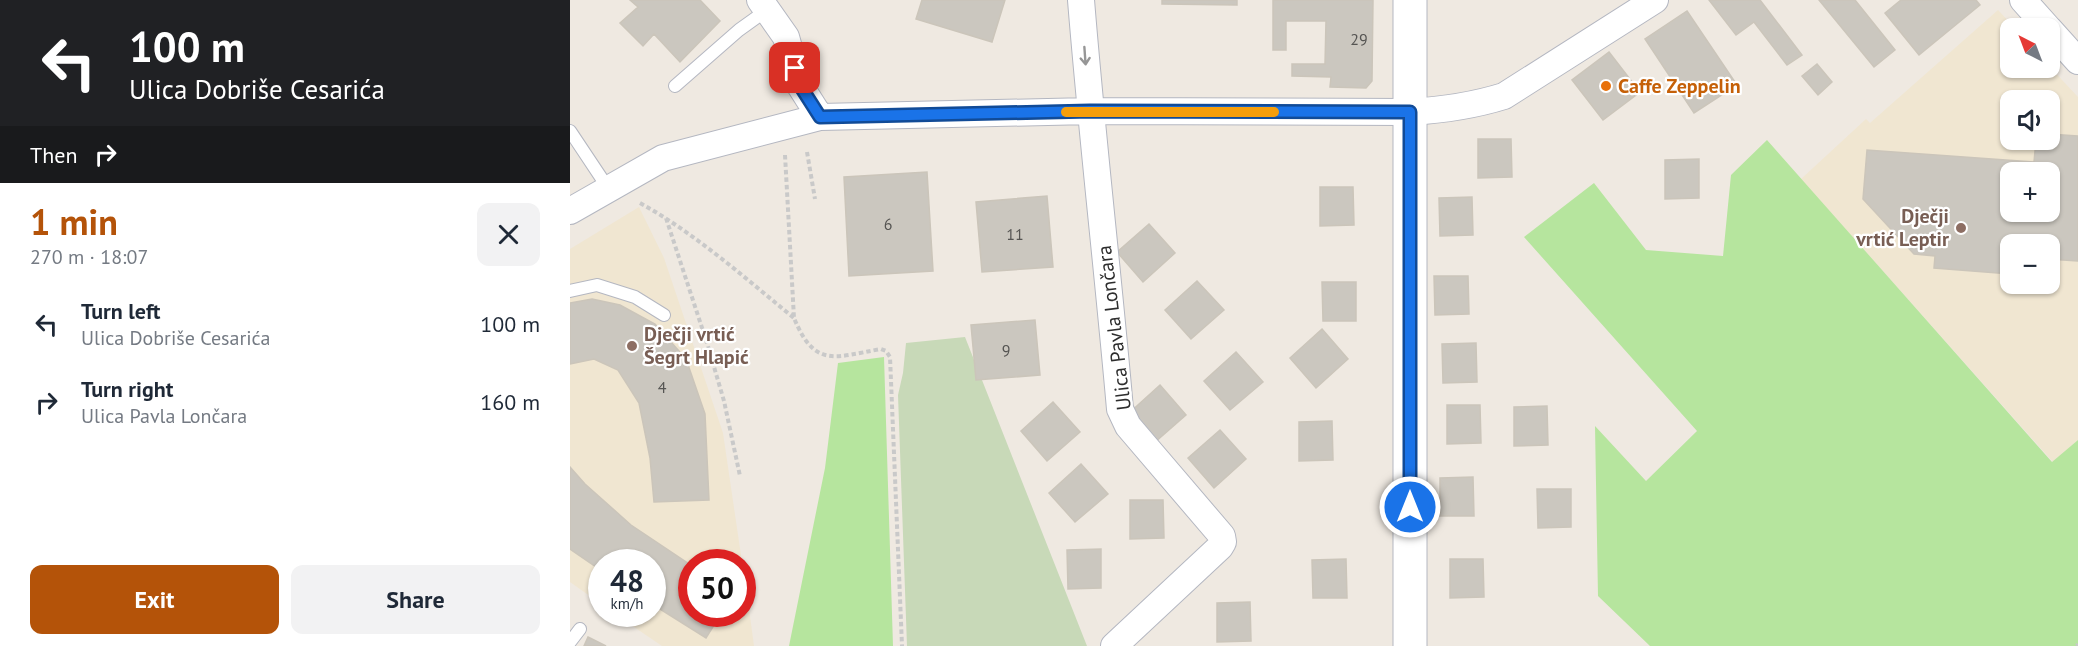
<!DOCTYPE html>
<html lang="en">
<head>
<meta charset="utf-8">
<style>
	:root { --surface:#fff; --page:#f2f2f3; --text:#1f2937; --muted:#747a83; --accent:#b45309 }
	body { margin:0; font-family:"PT Sans",sans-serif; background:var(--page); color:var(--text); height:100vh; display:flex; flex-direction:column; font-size:22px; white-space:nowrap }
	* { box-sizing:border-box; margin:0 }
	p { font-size:20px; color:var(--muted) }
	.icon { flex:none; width:33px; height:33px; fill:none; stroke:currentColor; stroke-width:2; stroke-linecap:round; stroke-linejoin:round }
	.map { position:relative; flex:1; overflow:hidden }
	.side { display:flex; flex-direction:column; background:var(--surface); width:570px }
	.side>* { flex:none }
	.banner { background:#202124; color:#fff; overflow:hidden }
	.needle { width:39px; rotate:318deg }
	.controls { position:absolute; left:1430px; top:18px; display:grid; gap:12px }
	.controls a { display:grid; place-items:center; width:60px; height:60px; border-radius:12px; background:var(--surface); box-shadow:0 2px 4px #0004; font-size:30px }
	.speed { position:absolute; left:18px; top:549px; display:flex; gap:12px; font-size:30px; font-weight:700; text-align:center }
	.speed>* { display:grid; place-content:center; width:78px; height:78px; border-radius:50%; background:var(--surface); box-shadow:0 2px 4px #0004; line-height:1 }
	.speed small { font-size:15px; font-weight:400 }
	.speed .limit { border:9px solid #d22; background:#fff; color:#111 }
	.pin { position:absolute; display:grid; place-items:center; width:51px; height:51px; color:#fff; margin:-26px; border-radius:12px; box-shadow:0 3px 9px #0006 }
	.me { position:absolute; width:66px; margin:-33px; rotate:0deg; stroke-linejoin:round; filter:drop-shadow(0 0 4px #0008) }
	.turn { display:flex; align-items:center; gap:21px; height:126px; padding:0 30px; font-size:27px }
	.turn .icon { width:78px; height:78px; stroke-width:2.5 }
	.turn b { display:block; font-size:42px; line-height:51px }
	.then { display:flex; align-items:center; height:57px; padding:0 30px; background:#0003; gap:12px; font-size:22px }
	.round { display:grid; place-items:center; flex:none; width:63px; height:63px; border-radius:12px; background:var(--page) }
	.headline { display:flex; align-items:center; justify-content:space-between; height:102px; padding:0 30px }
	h1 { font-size:36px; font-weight:800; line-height:45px; color:var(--accent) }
	.cta { display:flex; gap:12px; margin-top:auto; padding:12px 30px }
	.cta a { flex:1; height:69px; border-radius:12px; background:var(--accent); color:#fff; font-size:24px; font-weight:800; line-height:69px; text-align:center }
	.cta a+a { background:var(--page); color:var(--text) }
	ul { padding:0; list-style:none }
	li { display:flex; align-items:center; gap:18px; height:78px; padding:0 30px }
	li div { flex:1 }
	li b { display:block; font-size:22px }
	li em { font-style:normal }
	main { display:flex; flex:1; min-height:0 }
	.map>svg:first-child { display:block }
	.education { fill:#f0e6d1; fill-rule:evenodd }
	.green { fill:#b6e59e }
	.cemetery { fill:#c8d9b8 }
	.building { fill:#cbc7bf; stroke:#cbc5ba; stroke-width:1.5; fill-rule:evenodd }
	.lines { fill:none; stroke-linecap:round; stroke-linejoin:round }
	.lane-casing { stroke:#b4b7c1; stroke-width:14 }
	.street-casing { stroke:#b4b7c1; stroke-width:28 }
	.secondary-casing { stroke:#b4b7c1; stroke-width:35 }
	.path { stroke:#c9c9c9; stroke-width:4; stroke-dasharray:4.5 3; stroke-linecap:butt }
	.lane { stroke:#fff; stroke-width:12 }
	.street { stroke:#fff; stroke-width:26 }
	.secondary { stroke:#fff; stroke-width:33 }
	.oneway { stroke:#969696 }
	.route-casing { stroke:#114b97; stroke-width:15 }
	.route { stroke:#1a73e8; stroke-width:10 }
	.slow { stroke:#f59e0b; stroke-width:10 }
	.food-dot { fill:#e8710a; stroke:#fff; stroke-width:2 }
	.education-dot { fill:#8d6e63; stroke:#fff; stroke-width:2 }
	.labels { text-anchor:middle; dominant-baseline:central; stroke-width:4.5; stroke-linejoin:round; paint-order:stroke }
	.number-label { font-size:16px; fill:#555452 }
	.food-label { font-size:20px; font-weight:bold; fill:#c56008; stroke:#fff; text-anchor:start }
	.education-label { font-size:20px; font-weight:bold; fill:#785e54; stroke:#fff; text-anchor:end }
	.street-label { font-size:20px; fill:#2e2e2e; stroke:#fff }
</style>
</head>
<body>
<main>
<section class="side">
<div class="banner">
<div class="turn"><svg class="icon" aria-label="left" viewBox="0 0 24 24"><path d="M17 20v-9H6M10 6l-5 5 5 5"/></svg><div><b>100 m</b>Ulica Dobriše Cesarića</div></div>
<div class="then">Then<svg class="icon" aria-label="right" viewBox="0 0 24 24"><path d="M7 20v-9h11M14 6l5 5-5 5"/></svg></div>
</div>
<div class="headline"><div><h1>1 min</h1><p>270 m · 18:07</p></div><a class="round"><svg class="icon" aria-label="close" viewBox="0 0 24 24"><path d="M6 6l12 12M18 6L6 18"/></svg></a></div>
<ul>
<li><svg class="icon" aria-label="left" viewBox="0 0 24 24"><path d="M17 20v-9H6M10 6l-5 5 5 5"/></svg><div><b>Turn left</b><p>Ulica Dobriše Cesarića</p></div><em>100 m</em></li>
<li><svg class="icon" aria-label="right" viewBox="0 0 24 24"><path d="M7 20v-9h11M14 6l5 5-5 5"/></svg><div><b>Turn right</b><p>Ulica Pavla Lončara</p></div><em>160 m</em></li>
</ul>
<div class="cta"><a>Exit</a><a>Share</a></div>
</section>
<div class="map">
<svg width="1508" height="646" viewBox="0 0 1508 646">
	<rect width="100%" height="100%" fill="#efe9e1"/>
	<path class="education" d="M1428,10L1445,28H1440V68H1479V66L1508,97V440L1483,462L1231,179L1296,119L1300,123ZM1440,100H1479V140H1440ZM1440,172H1479V212H1440ZM1440,244H1479V284H1440Z
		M69,207L94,258L153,433L172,562H122V614H172L173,564L184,646H92L45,614H82V562H32L31,604L0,582V249Z"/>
	<path class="green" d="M1197,140L1482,462L1508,440V646H1080L1028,596L1025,426L1076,481L1127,431L954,237L1024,183L1076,250L1153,256L1161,175Z
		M314,357L323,646H219L255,468L268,363Z"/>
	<path class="cemetery" d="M395,337L517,646H337L328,395L333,373L336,343Z"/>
	<path class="building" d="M60,0H130L150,21L110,62L84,34L73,46L50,23L68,7Z
		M352,0H435L422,42L346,19Z
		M592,0H667V5L592,4Z
		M703,0H803L802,81L796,88L760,87L761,77L722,76V64H755L756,21H716V50H703Z
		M1139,0H1190L1232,55L1217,65L1184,22L1166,35Z
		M1249,0H1285L1325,50L1304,67Z
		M1331,0H1406L1410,5L1349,55L1315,13Z
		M1117,11L1167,85L1124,113L1075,39Z
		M1039,52L1070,92L1033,120L1002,80Z
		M1247,64L1262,82L1248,95L1232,76Z
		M1479,134L1508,136V261L1479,259V244H1440V274L1364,268L1365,256L1344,254L1293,199L1297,150L1464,162L1466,140H1479ZM1440,172H1479V212H1440Z
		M908,139H941L942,177L908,178Z
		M1129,159V198L1095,199V160Z
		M357,172L363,271L279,276L274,177Z
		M750,187H783L784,225L750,226Z
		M477,196L483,267L412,272L406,202Z
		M902,197L903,235L870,236L869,198Z
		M579,224L605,253L573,282L547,252Z
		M864,276H898L899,314L865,315Z
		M627,281L654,310L621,339L595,310Z
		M752,282H786V321H753Z
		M22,299L50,305L85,324L116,359L135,414L139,500L84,502L80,458L69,403L48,370L24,359L0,364V303Z
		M465,320L470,375L406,380L401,325Z
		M752,329L778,359L746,388L720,358Z
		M906,343L907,382L873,383L872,344Z
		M666,352L693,382L660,410L634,381Z
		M590,385L616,415L584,443L558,414Z
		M483,402L510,432L477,461L451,431Z
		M877,405H910L911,443L877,444Z
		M977,406L978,445L944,446V407Z
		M762,421L763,460L729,461V422Z
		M650,430L676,459L644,488L618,458Z
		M511,464L538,494L505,522L479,493Z
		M0,467L15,484L61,525L122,566V614H151L136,638L82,604V562H32V571L0,549Z
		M903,477L904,516H870V478Z
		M967,489H1001V527L968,528Z
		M560,500H593L594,538L560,539Z
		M531,549V588L498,589L497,550Z
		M776,559L777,598H743L742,560Z
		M880,559H913L914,597L880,598Z
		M680,602L681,641L647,642V603Z
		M18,637L36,646H14Z"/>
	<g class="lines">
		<defs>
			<path id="lane" d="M105,86L169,30L197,10
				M0,131L38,188
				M0,291L27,285L65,297L94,315
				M0,642L10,629"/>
			<path id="street" d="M190,0L216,37L229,84L250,117
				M511,0C522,137 538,272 550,409L558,426L652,536L653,542L650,547L544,646
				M1453,0L1478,28
				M1479,29L1508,61
				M0,211L93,158L250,117L520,111L840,112C873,110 902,106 934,96L1085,0"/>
			<path id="secondary" d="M840,646V0"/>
		</defs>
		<use href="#lane" class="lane-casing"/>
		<use href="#street" class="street-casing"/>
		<use href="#secondary" class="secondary-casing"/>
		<path class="path" d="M237,152L245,199
			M215,155L224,318C245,369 265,357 311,349L316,351L320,357L332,646
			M70,203C126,234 175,278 224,318
			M96,218L137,343L154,401L170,476
			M1507,646L1508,644"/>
		<use href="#lane" class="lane"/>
		<use href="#street" class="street"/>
		<use href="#secondary" class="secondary"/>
	</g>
	<defs><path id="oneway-shaft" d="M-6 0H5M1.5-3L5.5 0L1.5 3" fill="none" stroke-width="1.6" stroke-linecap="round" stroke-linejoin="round" transform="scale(1.5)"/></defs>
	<use class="oneway" href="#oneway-shaft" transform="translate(515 56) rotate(86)"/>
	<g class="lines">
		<defs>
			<path id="route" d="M225,68L229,84L250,117L520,111L840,112V507"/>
		</defs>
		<use href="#route" class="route-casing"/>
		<use href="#route" class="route"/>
		<path class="slow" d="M496,112H704"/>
	</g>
	<circle class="food-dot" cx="1036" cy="86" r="6"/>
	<g class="education-dot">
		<circle cx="1391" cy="228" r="6"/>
		<circle cx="62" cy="346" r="6"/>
	</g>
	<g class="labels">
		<g class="number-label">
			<text x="789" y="39">29</text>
			<text x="318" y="224">6</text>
			<text x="445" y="234">11</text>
			<text x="436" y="350">9</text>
			<text x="92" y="387">4</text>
		</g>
		<g class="food-label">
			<text x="1048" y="86">Caffe Zeppelin</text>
		</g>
		<g class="education-label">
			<text x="1379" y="216">Dječji<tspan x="1379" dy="23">vrtić Leptir</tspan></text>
			<text x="74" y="334" text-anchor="start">Dječji vrtić<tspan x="74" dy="23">Šegrt Hlapić</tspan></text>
		</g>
		<g class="street-label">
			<text transform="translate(544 328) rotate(-97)">Ulica Pavla Lončara</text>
		</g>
	</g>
</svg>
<div class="controls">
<a><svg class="needle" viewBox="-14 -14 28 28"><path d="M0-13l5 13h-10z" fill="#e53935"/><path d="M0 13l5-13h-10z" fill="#747a83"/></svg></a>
<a><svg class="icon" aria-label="sound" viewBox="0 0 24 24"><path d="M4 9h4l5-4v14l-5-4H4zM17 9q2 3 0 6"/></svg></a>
<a>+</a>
<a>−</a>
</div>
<div class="speed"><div>48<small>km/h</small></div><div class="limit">50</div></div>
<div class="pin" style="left:225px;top:68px;background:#d93025"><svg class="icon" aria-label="arrive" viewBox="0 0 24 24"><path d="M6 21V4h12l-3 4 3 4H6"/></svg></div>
<svg class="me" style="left:840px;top:507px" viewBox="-20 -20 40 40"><circle r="17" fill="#1a73e8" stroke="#fff" stroke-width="3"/><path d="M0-11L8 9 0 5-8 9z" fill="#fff"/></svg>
</div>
</main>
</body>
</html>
